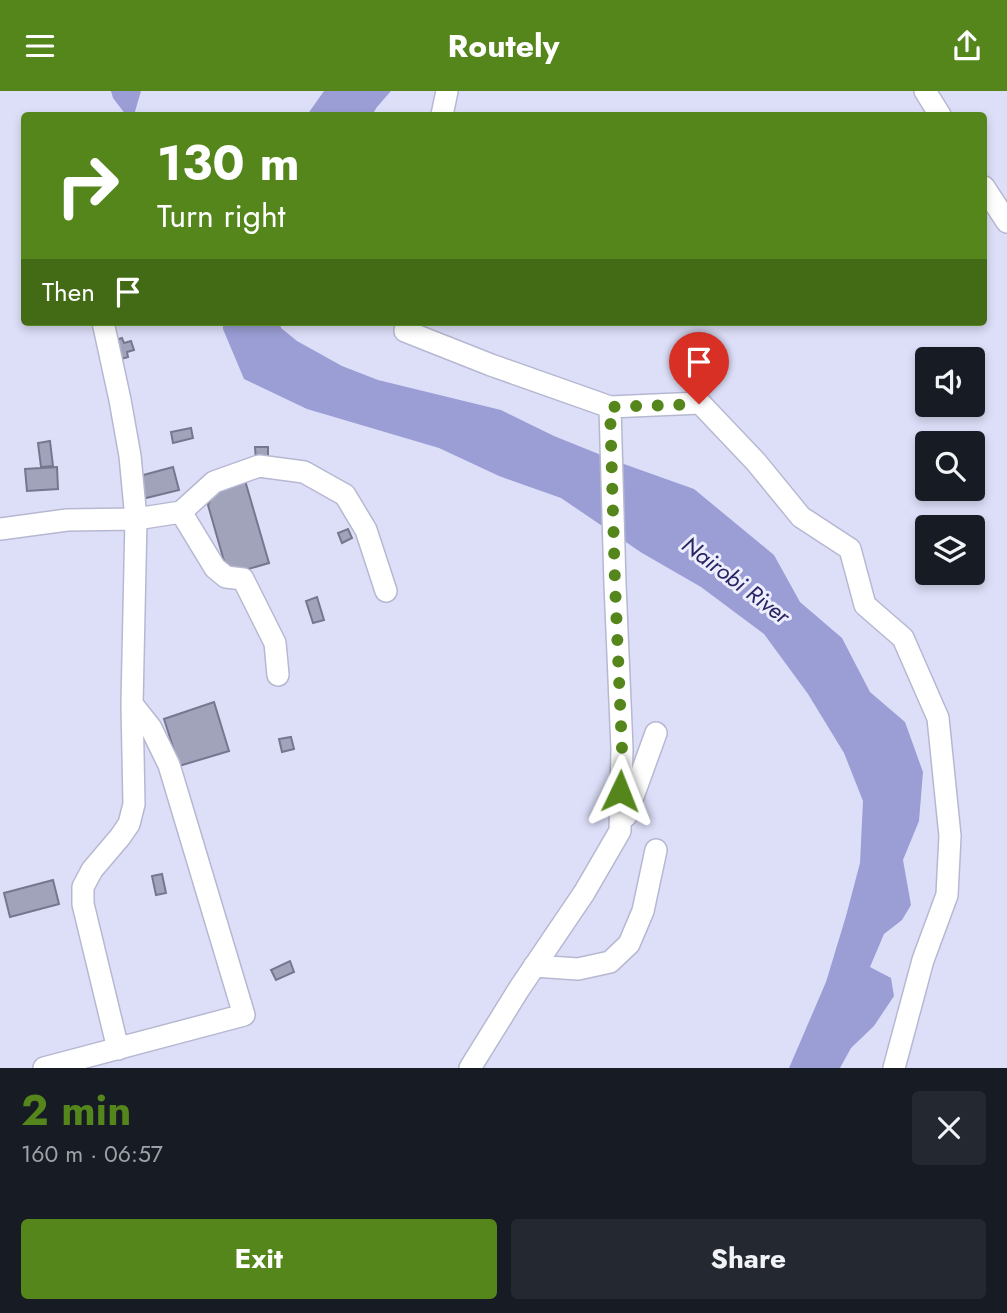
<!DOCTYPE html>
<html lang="en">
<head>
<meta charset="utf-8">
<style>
	:root { --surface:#171b24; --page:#242831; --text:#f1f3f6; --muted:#9ea1a6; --accent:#54861b }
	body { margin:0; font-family:Jost,sans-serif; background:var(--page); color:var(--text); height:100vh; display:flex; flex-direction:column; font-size:26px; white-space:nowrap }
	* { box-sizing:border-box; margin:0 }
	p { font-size:23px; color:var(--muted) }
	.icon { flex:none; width:38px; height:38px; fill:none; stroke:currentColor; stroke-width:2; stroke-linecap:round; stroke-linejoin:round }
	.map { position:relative; height:977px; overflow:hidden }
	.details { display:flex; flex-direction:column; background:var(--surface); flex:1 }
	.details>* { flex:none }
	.banner { position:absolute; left:21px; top:21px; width:966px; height:214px; border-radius:7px; box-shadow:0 4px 10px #0003; background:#54861b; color:#fff; overflow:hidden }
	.tools { position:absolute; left:915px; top:256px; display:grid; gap:14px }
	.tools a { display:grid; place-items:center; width:70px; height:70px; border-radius:7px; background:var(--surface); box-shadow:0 4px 10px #0003; font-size:35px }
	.pin { position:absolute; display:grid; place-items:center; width:60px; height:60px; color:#fff; margin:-72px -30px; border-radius:50% 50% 50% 0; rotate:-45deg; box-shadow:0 0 7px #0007 }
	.pin .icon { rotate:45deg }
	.me { position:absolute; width:77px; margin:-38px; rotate:2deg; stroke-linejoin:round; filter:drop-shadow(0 0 5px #0008) }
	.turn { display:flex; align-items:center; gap:24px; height:147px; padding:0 21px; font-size:32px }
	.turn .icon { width:91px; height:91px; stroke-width:2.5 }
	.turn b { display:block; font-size:49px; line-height:60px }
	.then { display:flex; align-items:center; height:66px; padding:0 21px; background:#0003; gap:14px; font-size:26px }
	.round { display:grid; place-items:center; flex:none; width:74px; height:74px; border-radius:7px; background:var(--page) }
	.overview { display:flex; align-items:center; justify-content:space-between; height:119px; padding:0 21px }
	h1 { font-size:42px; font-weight:700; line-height:52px; color:var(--accent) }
	.button { display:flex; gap:14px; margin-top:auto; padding:14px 21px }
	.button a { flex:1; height:80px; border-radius:7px; background:var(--accent); color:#fff; font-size:28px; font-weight:700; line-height:80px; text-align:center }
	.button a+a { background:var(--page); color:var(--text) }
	header { display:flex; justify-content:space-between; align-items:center; height:91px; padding:0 21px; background:var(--accent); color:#fff; font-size:32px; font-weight:700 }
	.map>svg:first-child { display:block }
	.water { fill:#9b9ed5 }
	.building { fill:#a1a3bb; stroke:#76778e; stroke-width:2 }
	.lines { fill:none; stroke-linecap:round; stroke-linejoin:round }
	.minor-casing { stroke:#b6b8d1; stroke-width:24 }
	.minor { stroke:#fff; stroke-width:21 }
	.route { stroke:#54861b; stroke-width:12; stroke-dasharray:0 21.6 }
	.labels { text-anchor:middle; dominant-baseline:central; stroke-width:6; stroke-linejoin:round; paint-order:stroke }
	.water-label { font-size:23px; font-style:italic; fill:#2a2465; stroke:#ecedfd }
</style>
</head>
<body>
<header><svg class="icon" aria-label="menu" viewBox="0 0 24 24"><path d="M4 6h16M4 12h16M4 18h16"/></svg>Routely<svg class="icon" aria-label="share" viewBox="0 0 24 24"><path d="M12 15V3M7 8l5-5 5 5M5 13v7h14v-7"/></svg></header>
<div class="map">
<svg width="1007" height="977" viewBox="0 0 1007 977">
	<rect width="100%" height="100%" fill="#dddff9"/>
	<path class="water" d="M111,0H141L134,24H126L113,7Z
		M324,0H391L377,16L372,24H307Z
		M223,231H280L281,237L297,250L342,275L378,289L501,319L554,345L621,372L694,398L774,464L800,511L842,547L870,601L905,631L923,681L919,730L903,769L911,814L902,829L884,843L870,876L891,887L894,905L874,935L851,957L840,977H789L826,891L846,825L860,772L863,710L844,662L808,603L764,543L701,496L642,462L561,407L499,385L439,357L307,318L244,288L223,238Z"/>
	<path class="building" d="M122,247L124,252L131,250L134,259L127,261L128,266L114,270L109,251Z
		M191,337L193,347L173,352L171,341Z
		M50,350L53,375L41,376L38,352Z
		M255,356H268V370H256Z
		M57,376L58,398L27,400L25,378Z
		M173,376L179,399L142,408L136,386Z
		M244,386L269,472L228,484L208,414L217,394Z
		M348,438L352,447L342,452L338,442Z
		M317,506L324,529L313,532L306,510Z
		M214,611L229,660L179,675L164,628Z
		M291,646L294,658L282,661L279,648Z
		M162,783L166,802L156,804L152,785Z
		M53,789L59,813L10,826L4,802Z
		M290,870L294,881L276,889L271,879Z"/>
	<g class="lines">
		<defs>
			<path id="minor" d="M925,0L940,24
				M442,24L447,0
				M984,96L1007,131
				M103,231L120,309L130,365L136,428L132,613L134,713L129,733L120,746L92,779L83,796V813L118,958
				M407,231L405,240L491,274L610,316L700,312L756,371L801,426L850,458L865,514L903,547L938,627L950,745L947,804L923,869L894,977
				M181,421L215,477L226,486L243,488L275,552L278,584
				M0,438L67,429L136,428L181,421L214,391L259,375L304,381L345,404L366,439L386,500
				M626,725L656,642
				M534,875L578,878L610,871L629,853L643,820L656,759
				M44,977L244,924L169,674L151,637L132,613
				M470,977L519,898L584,802L620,740L622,658L615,493L610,316"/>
		</defs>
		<use href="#minor" class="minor-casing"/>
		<use href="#minor" class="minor"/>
	</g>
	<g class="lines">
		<path class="route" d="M620,700L622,658L615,493L610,316L699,313"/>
	</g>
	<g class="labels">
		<g class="water-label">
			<text transform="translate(736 489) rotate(37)">Nairobi River</text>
		</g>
	</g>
</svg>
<div class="tools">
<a><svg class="icon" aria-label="sound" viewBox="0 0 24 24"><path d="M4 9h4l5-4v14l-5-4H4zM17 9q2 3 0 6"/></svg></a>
<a><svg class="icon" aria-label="search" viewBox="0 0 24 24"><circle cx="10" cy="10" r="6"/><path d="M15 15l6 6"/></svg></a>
<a><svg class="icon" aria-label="layers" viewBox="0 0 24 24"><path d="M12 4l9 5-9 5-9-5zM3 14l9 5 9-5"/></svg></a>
</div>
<div class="pin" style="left:699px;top:313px;background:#d93025"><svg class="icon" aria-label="arrive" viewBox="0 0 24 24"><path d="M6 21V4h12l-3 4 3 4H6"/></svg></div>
<svg class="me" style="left:620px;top:700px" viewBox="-20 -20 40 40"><path d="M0-17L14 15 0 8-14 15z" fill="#54861b" stroke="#fff" stroke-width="4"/></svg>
<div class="banner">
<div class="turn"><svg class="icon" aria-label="right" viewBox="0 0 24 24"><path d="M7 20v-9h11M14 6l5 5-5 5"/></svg><div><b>130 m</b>Turn right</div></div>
<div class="then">Then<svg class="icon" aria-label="arrive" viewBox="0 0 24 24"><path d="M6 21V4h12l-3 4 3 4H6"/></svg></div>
</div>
</div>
<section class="details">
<div class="overview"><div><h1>2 min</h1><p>160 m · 06:57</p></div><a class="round"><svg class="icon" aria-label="close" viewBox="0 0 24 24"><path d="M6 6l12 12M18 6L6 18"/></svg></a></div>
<div class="button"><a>Exit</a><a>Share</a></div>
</section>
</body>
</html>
